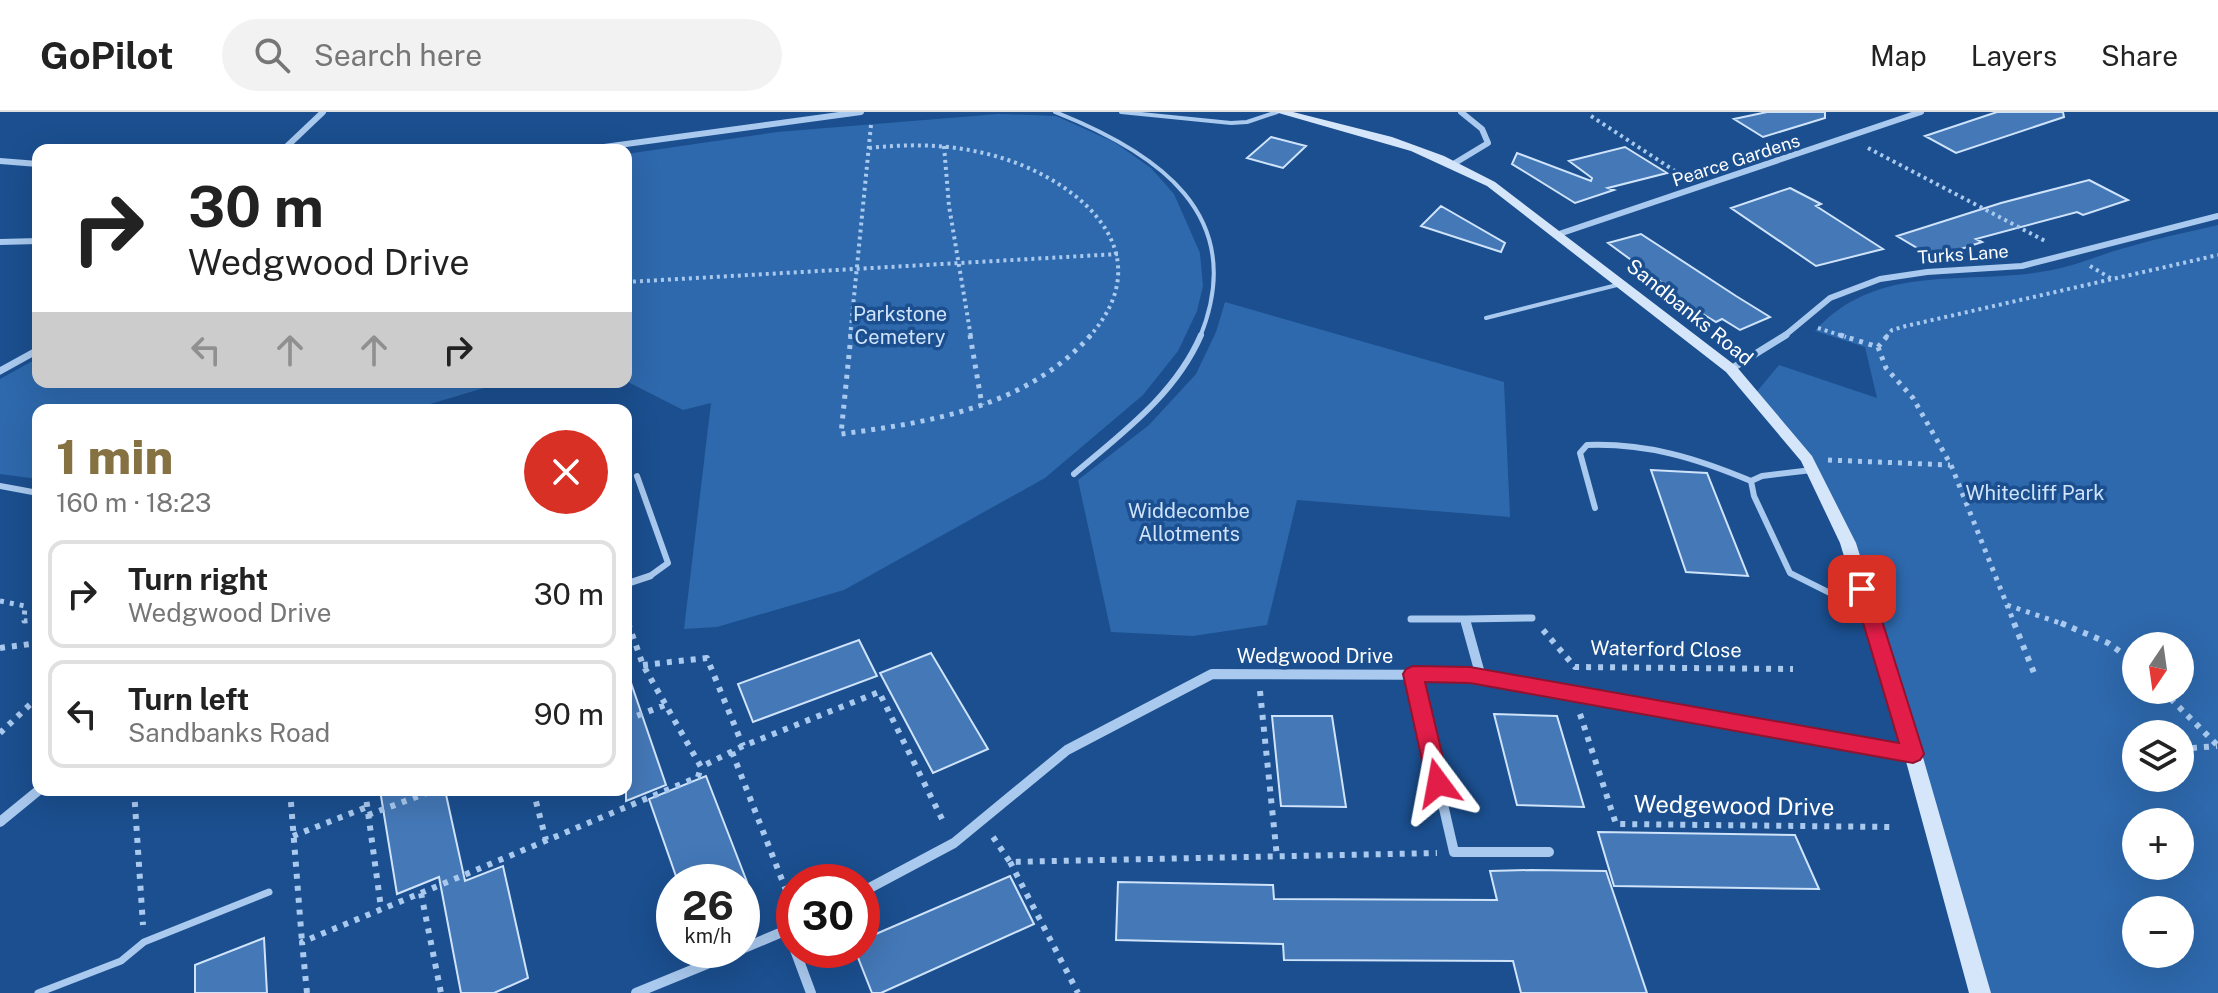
<!DOCTYPE html>
<html lang="en">
<head>
<meta charset="utf-8">
<style>
	:root { --surface:#fff; --page:#f2f2f2; --text:#222; --muted:#767676; --line:#e0e0e0; --accent:#857141 }
	body { margin:0; font-family:"Public Sans",sans-serif; background:var(--page); color:var(--text); height:100vh; display:flex; flex-direction:column; font-size:30px; white-space:nowrap }
	* { box-sizing:border-box; margin:0 }
	p { font-size:26px; color:var(--muted) }
	.icon { flex:none; width:44px; height:44px; fill:none; stroke:currentColor; stroke-width:2; stroke-linecap:round; stroke-linejoin:round }
	.map { position:relative; flex:1; overflow:hidden }
	.side { position:absolute; left:32px; top:292px; width:600px; height:392px; display:flex; flex-direction:column; background:var(--surface); border-radius:16px; box-shadow:0 8px 32px #0002 }
	.side>* { flex:none }
	.guide { position:absolute; left:32px; top:32px; width:600px; height:244px; border-radius:16px; box-shadow:0 8px 32px #0002; background:#fff; color:var(--text); overflow:hidden }
	.needle { width:52px; rotate:193deg }
	.fabs { position:absolute; left:2122px; top:520px; display:grid; gap:16px }
	.fabs a { display:grid; place-items:center; width:72px; height:72px; border-radius:50%; background:var(--surface); box-shadow:0 8px 32px #0002; font-size:40px }
	.speed { position:absolute; left:656px; top:752px; display:flex; gap:16px; font-size:40px; font-weight:700; text-align:center }
	.speed>* { display:grid; place-content:center; width:104px; height:104px; border-radius:50%; background:var(--surface); box-shadow:0 8px 32px #0002; line-height:1 }
	.speed small { font-size:20px; font-weight:400 }
	.speed .limit { border:12px solid #d22; background:#fff; color:#111 }
	.pin { position:absolute; display:grid; place-items:center; width:68px; height:68px; color:#fff; margin:-34px; border-radius:16px; box-shadow:0 4px 12px #0006 }
	.me { position:absolute; width:88px; margin:-44px; rotate:347deg; stroke-linejoin:round; filter:drop-shadow(0 0 6px #0008) }
	.turn { display:flex; align-items:center; gap:28px; height:168px; padding:0 24px; font-size:36px }
	.turn .icon { width:104px; height:104px; stroke-width:2.5 }
	.turn b { display:block; font-size:56px; line-height:68px }
	.lanes { display:flex; align-items:center; height:76px; padding:0 24px; background:#0003; justify-content:center; gap:40px; direction:ltr }
	.lanes .off { opacity:.35 }
	.round { display:grid; place-items:center; flex:none; width:84px; height:84px; border-radius:42px; background:var(--page) }
	.headline { display:flex; align-items:center; justify-content:space-between; height:136px; padding:0 24px }
	h1 { font-size:48px; font-weight:800; line-height:60px; color:var(--accent) }
	ul { padding:0; list-style:none }
	li { display:flex; align-items:center; gap:24px; height:108px; margin:0 16px 12px; padding:0 8px; border:4px solid var(--line); border-radius:16px }
	li div { flex:1 }
	li b { display:block; font-size:30px }
	li em { font-style:normal }
	header { display:flex; align-items:center; gap:48px; box-sizing:border-box; height:112px; padding:0 40px; background:var(--surface); border-bottom:2px solid var(--line) }
	header strong { font-size:38px }
	nav { display:flex; gap:44px; margin-inline-start:auto; font-size:28px }
	.search { width:560px; height:72px; background:var(--page); display:flex; align-items:center; gap:20px; box-sizing:border-box; padding:0 28px; border-radius:44px; color:var(--muted); font-size:30px }
	.map>svg:first-child { display:block }
	.green { fill:#2e69ad; fill-rule:evenodd }
	.building { fill:#4478b7; stroke:#cfe3fa; stroke-width:2 }
	.lines { fill:none; stroke-linecap:round; stroke-linejoin:round }
	.path-far2 { stroke:#a9c9ee; stroke-width:4; stroke-dasharray:3 4; stroke-linecap:butt }
	.path-far1 { stroke:#a9c9ee; stroke-width:5; stroke-dasharray:4 6; stroke-linecap:butt }
	.path { stroke:#a9c9ee; stroke-width:6; stroke-dasharray:5 7; stroke-linecap:butt }
	.service-far2 { stroke:#a9c9ee; stroke-width:4 }
	.service-far1 { stroke:#a9c9ee; stroke-width:6 }
	.service { stroke:#a9c9ee; stroke-width:7 }
	.minor-far2 { stroke:#a9c9ee; stroke-width:6 }
	.minor-far1 { stroke:#a9c9ee; stroke-width:7 }
	.minor { stroke:#a9c9ee; stroke-width:10 }
	.secondary { fill:#d6e6fa; fill-rule:evenodd }
	.route { fill:#e11d48; stroke:#92132f; stroke-width:2 }
	.labels { text-anchor:middle; dominant-baseline:central; stroke-width:7; stroke-linejoin:round; paint-order:stroke }
	.far-street-label { font-size:18px; fill:#fff; stroke:#1b4f8f }
	.street-label { font-size:20px; fill:#fff; stroke:#1b4f8f }
	.park-label { font-size:20px; fill:#cfe3fa; stroke:#1b4f8f }
	.near-street-label { font-size:24px; fill:#fff; stroke:#1b4f8f }
</style>
</head>
<body>
<header>
<strong>GoPilot</strong>
<div class="search"><svg class="icon" aria-label="search" viewBox="0 0 24 24"><circle cx="10" cy="10" r="6"/><path d="M15 15l6 6"/></svg>Search here</div>
<nav><a>Map</a><a>Layers</a><a>Share</a></nav>
</header>
<div class="map">
<svg width="2218" height="881" viewBox="0 0 2218 881">
	<rect width="100%" height="100%" fill="#1b4f8f"/>
	<path class="green" d="M998,2L1056,4L1114,30L1151,56L1174,82L1200,141L1203,174L1197,199L1178,239L1143,283L1045,366L844,478L717,515L684,517L711,291L683,298L626,269V42L777,20Z
		M2218,113V881H1980L1848,431L1807,347L1754,283L1779,253L1877,286L1865,235L1815,219C1879,148 1968,175 2052,158C2078,153 2102,142 2128,135C2158,126 2188,120 2218,113ZM2136,534H2180V578H2136ZM2136,622H2180V666H2136ZM2136,710H2180V754H2136ZM2136,798H2180V842H2136Z
		M1225,190L1504,270L1510,405L1297,388L1267,513L1193,524L1111,520L1078,368L1149,313L1196,262L1216,220Z
		M38,246V270H504L410,298H38V367L0,362V267Z"/>
	<path class="building" d="M1767,0H1825V6L1763,25L1734,7Z
		M1997,0H2063L2064,5L1956,41L1925,24Z
		M1271,25L1306,34L1283,56L1247,46Z
		M1625,35L1667,61L1608,76L1614,78L1575,91L1512,52L1517,41L1591,69L1592,66L1569,49Z
		M2089,68L2128,88L2083,103L2077,100L1976,127L1982,130L1934,146L1897,124L2001,91Z
		M1790,76L1821,92L1816,94L1883,137L1816,154L1731,96Z
		M1441,94L1505,131L1501,140L1421,114Z
		M1641,122L1736,184L1770,205L1740,218L1722,207L1716,210L1662,177L1668,175L1608,131Z
		M1651,358L1707,361L1748,464L1686,460Z
		M859,528L877,564L753,610L738,572Z
		M931,541L988,637L933,661L880,561Z
		M626,568H630L666,673L626,689Z
		M1494,602L1557,604L1584,695L1517,693Z
		M1272,604H1332L1346,695L1281,694Z
		M706,664L747,770H678L649,687Z
		M380,678H445L465,769L503,754L528,866L494,881H461L439,765L397,782Z
		M1598,720L1795,723L1819,777L1614,774Z
		M1531,758L1606,759L1647,881H1521L1513,849L1284,848L1283,832L1116,828L1118,770L1273,773L1274,787L1497,788L1490,759Z
		M1010,764L1034,812L881,881H872L855,838H862V828Z
		M264,826L267,881H195V853Z"/>
	<g class="lines">
		<path class="path-far2" d="M1591,4L1681,63
			M944,34L949,94L971,225
			M869,36C906,32 943,32 979,40C1066,58 1170,134 1089,225
			M1868,36L2047,130
			M2090,154L2112,167
			M626,170L1118,142
			M1818,216L1846,225
			M850,225L871,13
			M1886,225L1892,218L1906,214L2218,143"/>
		<path class="path-far1" d="M851,223L841,322C932,310 1026,295 1091,223
			M970,223L982,293
			M1840,223L1878,235
			M1878,235L1886,256L1913,286L1951,353L2015,513
			M1878,235L1888,223
			M1828,348L1950,353
			M0,489L25,494L24,509L38,508
			M2007,493L2066,513
			M626,504L629,513"/>
		<path class="path" d="M628,511L643,553L701,655L743,634L879,580L945,713
			M2014,511L2036,566
			M2061,511L2108,531L2136,551
			M1543,518L1575,555L1793,557
			M0,536L38,531
			M643,553L707,546L743,634
			M2162,578L2218,634
			M1260,579L1277,745
			M1580,602L1616,712L1892,715
			M626,608L665,593
			M0,621L38,585
			M2180,637L2217,634
			M732,640L793,796
			M134,678L143,813
			M290,678L302,830
			M365,678L381,796
			M533,678L546,728
			M368,703L435,678
			M293,724L367,695
			M993,725L1010,750L1437,741
			M1010,750L1078,881
			M421,781L698,665L701,655
			M307,881L302,830L421,781L441,881"/>
		<path class="service-far2" d="M1055,0C1156,40 1250,102 1200,225
			M1121,0L1231,11L1247,10L1277,0
			M1486,206L1621,172"/>
		<path class="service-far1" d="M1812,358L1762,364L1751,369L1754,384L1790,461L1866,499
			M1074,362C1122,321 1175,283 1201,223
			M637,364L668,451L650,464
			M0,374L38,381
			M1595,396L1580,341L1587,333C1647,331 1696,346 1751,369"/>
		<path class="service" d="M38,881L121,849L144,830L269,780"/>
		<path class="minor-far2" d="M283,38L323,0
			M582,38L861,0
			M0,49L38,52
			M1455,51L1488,31L1482,17L1461,0
			M1559,122L1921,0
			M0,130L38,129
			M1783,225L1830,186L1880,167L1927,160L2022,154L2218,104"/>
		<path class="minor-far1" d="M1731,257L1786,223
			M0,259L38,238
			M626,472L650,464
			M1411,507H1465
			M1467,513L1465,507L1532,506"/>
		<path class="minor" d="M1466,511L1481,565
			M1413,562L1454,740H1549
			M0,710L39,678
			M862,780L954,731L1067,638L1212,562L1470,563L1913,642
			M742,837L794,815
			M795,838L811,881
			M636,881L741,838"/>
		<path class="secondary" d="M1275,0H1293L1392,25L1444,44L1495,70L1736,254L1812,344L1856,431L1922,642L1991,881H1969L1904,642L1840,431L1801,349L1726,260L1487,74L1411,39Z"/>
	</g>
	<path class="route" d="M1862,470L1872,477L1924,642L1920,648L1913,651L1470,571L1425,570L1449,671L1446,677L1438,680L1430,677L1427,671L1403,562L1406,557L1413,554L1470,555L1899,631L1853,477Z"/>
	<g class="labels">
		<g class="far-street-label">
			<text transform="translate(1736 48) rotate(-18)">Pearce Gardens</text>
			<text transform="translate(1963 142) rotate(-4)">Turks Lane</text>
		</g>
		<g class="street-label">
			<text transform="translate(1690 200) rotate(39)">Sandbanks Road</text>
			<text transform="translate(1666 537) rotate(1)">Waterford Close</text>
			<text x="1315" y="544">Wedgwood Drive</text>
		</g>
		<g class="park-label">
			<text x="900" y="202">Parkstone<tspan x="900" dy="23">Cemetery</tspan></text>
			<text x="2035" y="381">Whitecliff Park</text>
			<text x="1189" y="399">Widdecombe<tspan x="1189" dy="23">Allotments</tspan></text>
		</g>
		<g class="near-street-label">
			<text transform="translate(1734 693) rotate(1)">Wedgewood Drive</text>
		</g>
	</g>
</svg>
<div class="fabs">
<a><svg class="needle" viewBox="-14 -14 28 28"><path d="M0-13l5 13h-10z" fill="#e53935"/><path d="M0 13l5-13h-10z" fill="#767676"/></svg></a>
<a><svg class="icon" aria-label="layers" viewBox="0 0 24 24"><path d="M12 4l9 5-9 5-9-5zM3 14l9 5 9-5"/></svg></a>
<a>+</a>
<a>−</a>
</div>
<div class="speed"><div>26<small>km/h</small></div><div class="limit">30</div></div>
<div class="pin" style="left:1862px;top:477px;background:#d93025"><svg class="icon" aria-label="arrive" viewBox="0 0 24 24"><path d="M6 21V4h12l-3 4 3 4H6"/></svg></div>
<svg class="me" style="left:1438px;top:671px" viewBox="-20 -20 40 40"><path d="M0-17L14 15 0 8-14 15z" fill="#e11d48" stroke="#fff" stroke-width="4"/></svg>
<div class="guide">
<div class="turn"><svg class="icon" aria-label="right" viewBox="0 0 24 24"><path d="M7 20v-9h11M14 6l5 5-5 5"/></svg><div><b>30 m</b>Wedgwood Drive</div></div>
<div class="lanes"><svg class="icon off" aria-label="left" viewBox="0 0 24 24"><path d="M17 20v-9H6M10 6l-5 5 5 5"/></svg><svg class="icon off" aria-label="ahead" viewBox="0 0 24 24"><path d="M12 20V5M6 11l6-6 6 6"/></svg><svg class="icon off" aria-label="ahead" viewBox="0 0 24 24"><path d="M12 20V5M6 11l6-6 6 6"/></svg><svg class="icon" aria-label="right" viewBox="0 0 24 24"><path d="M7 20v-9h11M14 6l5 5-5 5"/></svg></div>
</div>
<section class="side">
<div class="headline"><div><h1>1 min</h1><p>160 m · 18:23</p></div><a class="round" style="background:#d93025;color:#fff"><svg class="icon" aria-label="close" viewBox="0 0 24 24"><path d="M6 6l12 12M18 6L6 18"/></svg></a></div>
<ul>
<li><svg class="icon" aria-label="right" viewBox="0 0 24 24"><path d="M7 20v-9h11M14 6l5 5-5 5"/></svg><div><b>Turn right</b><p>Wedgwood Drive</p></div><em>30 m</em></li>
<li><svg class="icon" aria-label="left" viewBox="0 0 24 24"><path d="M17 20v-9H6M10 6l-5 5 5 5"/></svg><div><b>Turn left</b><p>Sandbanks Road</p></div><em>90 m</em></li>
</ul>
</section>
</div>
</body>
</html>
